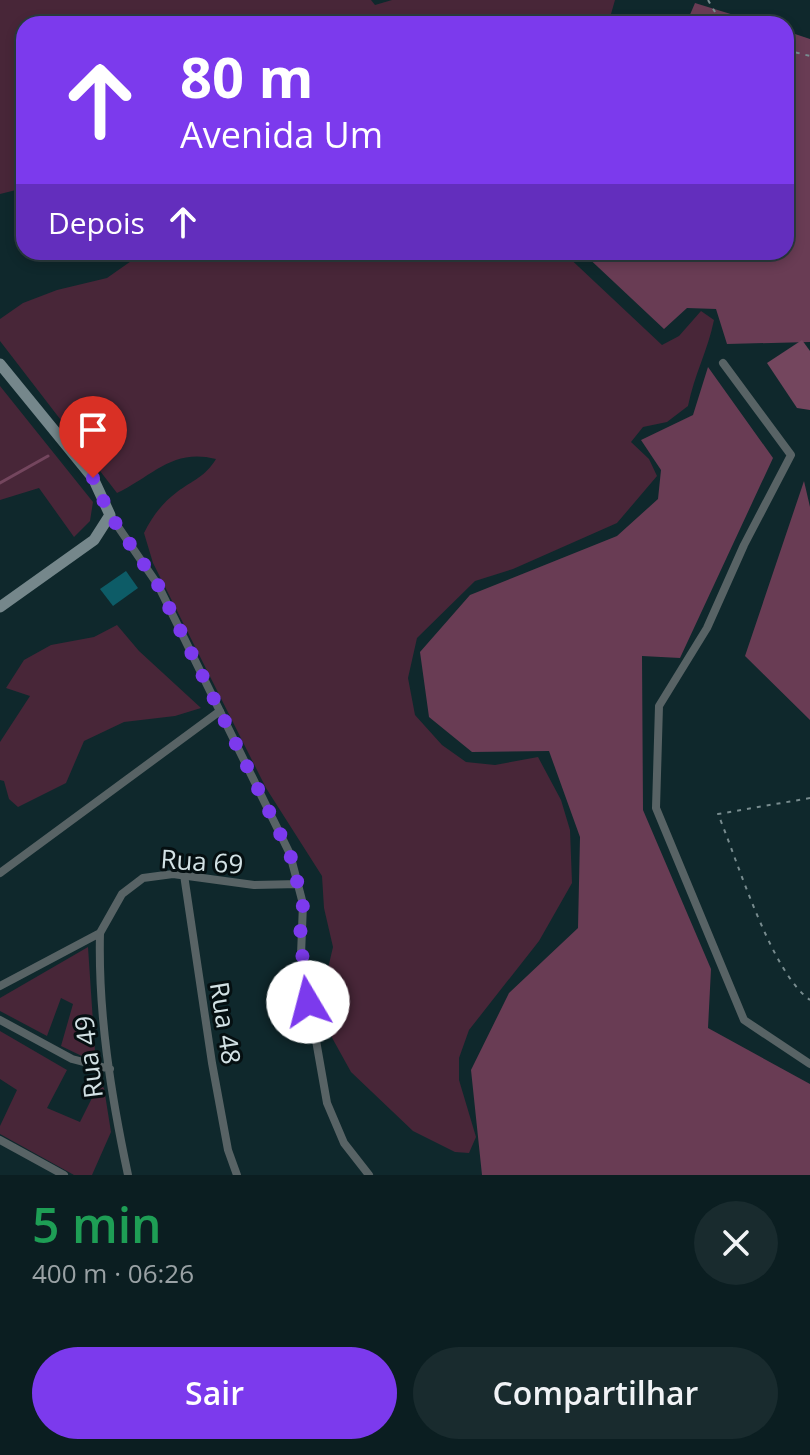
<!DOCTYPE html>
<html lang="pt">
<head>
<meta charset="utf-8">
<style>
	:root { --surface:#0b1e21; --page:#192b2e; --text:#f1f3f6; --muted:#9aa2a5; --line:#2b3c3f; --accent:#7c3aed }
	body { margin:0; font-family:"Open Sans",sans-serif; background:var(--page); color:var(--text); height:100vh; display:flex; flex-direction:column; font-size:30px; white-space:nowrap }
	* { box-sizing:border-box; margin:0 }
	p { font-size:26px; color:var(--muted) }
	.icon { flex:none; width:44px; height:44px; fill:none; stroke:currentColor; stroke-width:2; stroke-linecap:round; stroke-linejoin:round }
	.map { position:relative; height:1175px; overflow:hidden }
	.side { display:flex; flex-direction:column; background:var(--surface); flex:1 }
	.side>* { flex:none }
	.guide { position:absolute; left:16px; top:16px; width:778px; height:244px; border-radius:24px; box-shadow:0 4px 12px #0003,0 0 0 2px var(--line); background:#7c3aed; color:#fff; overflow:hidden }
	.pin { position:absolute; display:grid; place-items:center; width:68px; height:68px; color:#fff; margin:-82px -34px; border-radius:50% 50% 50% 0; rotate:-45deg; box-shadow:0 0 8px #0007 }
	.pin .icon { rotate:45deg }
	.me { position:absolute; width:88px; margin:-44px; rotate:352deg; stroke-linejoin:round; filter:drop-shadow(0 0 6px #0008) }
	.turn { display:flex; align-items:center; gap:28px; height:168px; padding:0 32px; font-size:36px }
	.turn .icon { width:104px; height:104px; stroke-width:2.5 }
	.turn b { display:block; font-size:56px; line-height:68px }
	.then { display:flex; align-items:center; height:76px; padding:0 32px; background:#0003; gap:16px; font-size:30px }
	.round { display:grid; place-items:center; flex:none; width:84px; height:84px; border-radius:42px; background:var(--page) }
	.summary { display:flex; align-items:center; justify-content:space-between; height:136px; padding:0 32px }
	h1 { font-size:48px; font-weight:600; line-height:60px; color:#1e9e55 }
	.cta { display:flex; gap:16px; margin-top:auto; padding:16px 32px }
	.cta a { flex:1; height:92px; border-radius:48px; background:var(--accent); color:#fff; font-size:32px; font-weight:600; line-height:92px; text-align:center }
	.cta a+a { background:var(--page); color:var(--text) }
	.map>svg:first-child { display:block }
	.green { fill:#482638 }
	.forest { fill:#693c54 }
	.water { fill:#74465e }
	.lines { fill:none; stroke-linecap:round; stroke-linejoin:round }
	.stream { stroke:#74465e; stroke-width:3 }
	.building { fill:#0d5c67 }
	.path { stroke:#788c8f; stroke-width:2; stroke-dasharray:4 6; stroke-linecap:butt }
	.street { stroke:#586365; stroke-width:8 }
	.secondary { stroke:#75878b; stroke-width:11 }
	.route { stroke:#7c3aed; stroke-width:14; stroke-dasharray:0 25.2 }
	.labels { text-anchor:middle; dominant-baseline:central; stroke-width:6; stroke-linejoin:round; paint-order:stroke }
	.street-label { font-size:26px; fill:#d2e1e4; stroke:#050f11 }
</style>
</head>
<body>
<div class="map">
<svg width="810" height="1175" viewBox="0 0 810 1175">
	<rect width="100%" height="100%" fill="#0f282c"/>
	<path class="green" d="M0,0H371L375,5L392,0H615L611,14L617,24H24V188L0,194Z
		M144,252H563L662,345L679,336L701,311L714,320C708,350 694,375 688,406L667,422L643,427L631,442L649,459L657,476L617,523L513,569L475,581L417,638L408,678L415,715L442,745L466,762L495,765L538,757L561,800L570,830L572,883L539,941L469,1030L459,1058V1080L476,1137L469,1153L455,1152L413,1131L351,1072L325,1025V981L333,947L324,908L322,876L266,788L153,563L144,533C152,517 162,503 177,492C193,480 205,477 216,459C173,448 154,475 117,493L0,341V319L23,303L57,290L107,278Z
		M0,386L93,502L90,521L74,537L39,488L0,500Z
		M117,625L139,651L201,708L175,716L124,722L84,741L66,783L18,807L9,799L4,781L0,780V742L30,696L6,688L24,660L51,645L94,637Z
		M88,947L95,1052L84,1057L61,1046L73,1004L61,998L47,1036L0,1011V998Z
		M0,1031L67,1070L47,1108L80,1122L99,1084L104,1088L111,1132L92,1175H74L0,1134V1126L17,1090L0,1079Z"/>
	<path class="forest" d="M695,3L763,24H686Z
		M786,31L810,39V342L727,344L716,309L687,308L664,329L582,252H786Z
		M708,367L773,458L680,658L642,656L643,810L711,969L708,1028L810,1084V1175H482L471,1070L509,993L578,928L580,837L549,751L472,752L429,717L420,652L470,595L617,536L658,499L661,470L641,440L693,415Z
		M804,481L810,507V720L745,656Z"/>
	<path class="water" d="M802,340L810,351V410L797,408L767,363Z"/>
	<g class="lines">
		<path class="stream" d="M0,483L48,456"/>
	</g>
	<path class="building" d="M126,571L138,588L113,606L100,589Z"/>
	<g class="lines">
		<path class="path" d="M708,0L722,24
			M786,50L810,56
			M810,798L718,814C738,862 771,972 810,1000"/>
		<path class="street" d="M723,363L791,455L744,545L707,628L659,706L656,808L744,1020L810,1064
			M110,515L158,585L290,854L303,904L301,955L327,1103L344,1143L369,1175
			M0,873L220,711
			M184,875L212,1063L228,1150L237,1175
			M100,933C98,1014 111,1095 128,1175
			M0,986L100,933L122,894L143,878L173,874L254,885L299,884
			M0,1020L72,1059L110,1069
			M0,1140L64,1175"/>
		<path class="secondary" d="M0,364L93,478L110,515L94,540L0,607"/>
	</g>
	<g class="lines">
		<path class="route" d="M93,478L110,515L158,585L290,854L303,904L300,936L308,1002"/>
	</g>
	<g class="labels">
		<g class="street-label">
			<text transform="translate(202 861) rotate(4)">Rua 69</text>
			<text transform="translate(226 1023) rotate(81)">Rua 48</text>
			<text transform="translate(88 1057) rotate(-97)">Rua 49</text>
		</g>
	</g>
</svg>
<div class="pin" style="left:93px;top:478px;background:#d93025"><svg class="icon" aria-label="arrive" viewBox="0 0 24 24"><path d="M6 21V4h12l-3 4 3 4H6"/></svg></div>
<svg class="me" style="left:308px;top:1002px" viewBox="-20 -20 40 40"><circle r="19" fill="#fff"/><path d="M0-13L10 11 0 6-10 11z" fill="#7c3aed"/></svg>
<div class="guide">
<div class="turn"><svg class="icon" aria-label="ahead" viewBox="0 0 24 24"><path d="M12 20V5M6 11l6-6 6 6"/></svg><div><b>80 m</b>Avenida Um</div></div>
<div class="then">Depois<svg class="icon" aria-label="ahead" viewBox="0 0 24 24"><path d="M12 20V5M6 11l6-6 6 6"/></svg></div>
</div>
</div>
<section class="side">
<div class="summary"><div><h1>5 min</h1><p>400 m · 06:26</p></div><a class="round"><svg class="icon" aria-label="close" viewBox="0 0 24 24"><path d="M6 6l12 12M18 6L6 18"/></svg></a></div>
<div class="cta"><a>Sair</a><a>Compartilhar</a></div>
</section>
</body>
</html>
